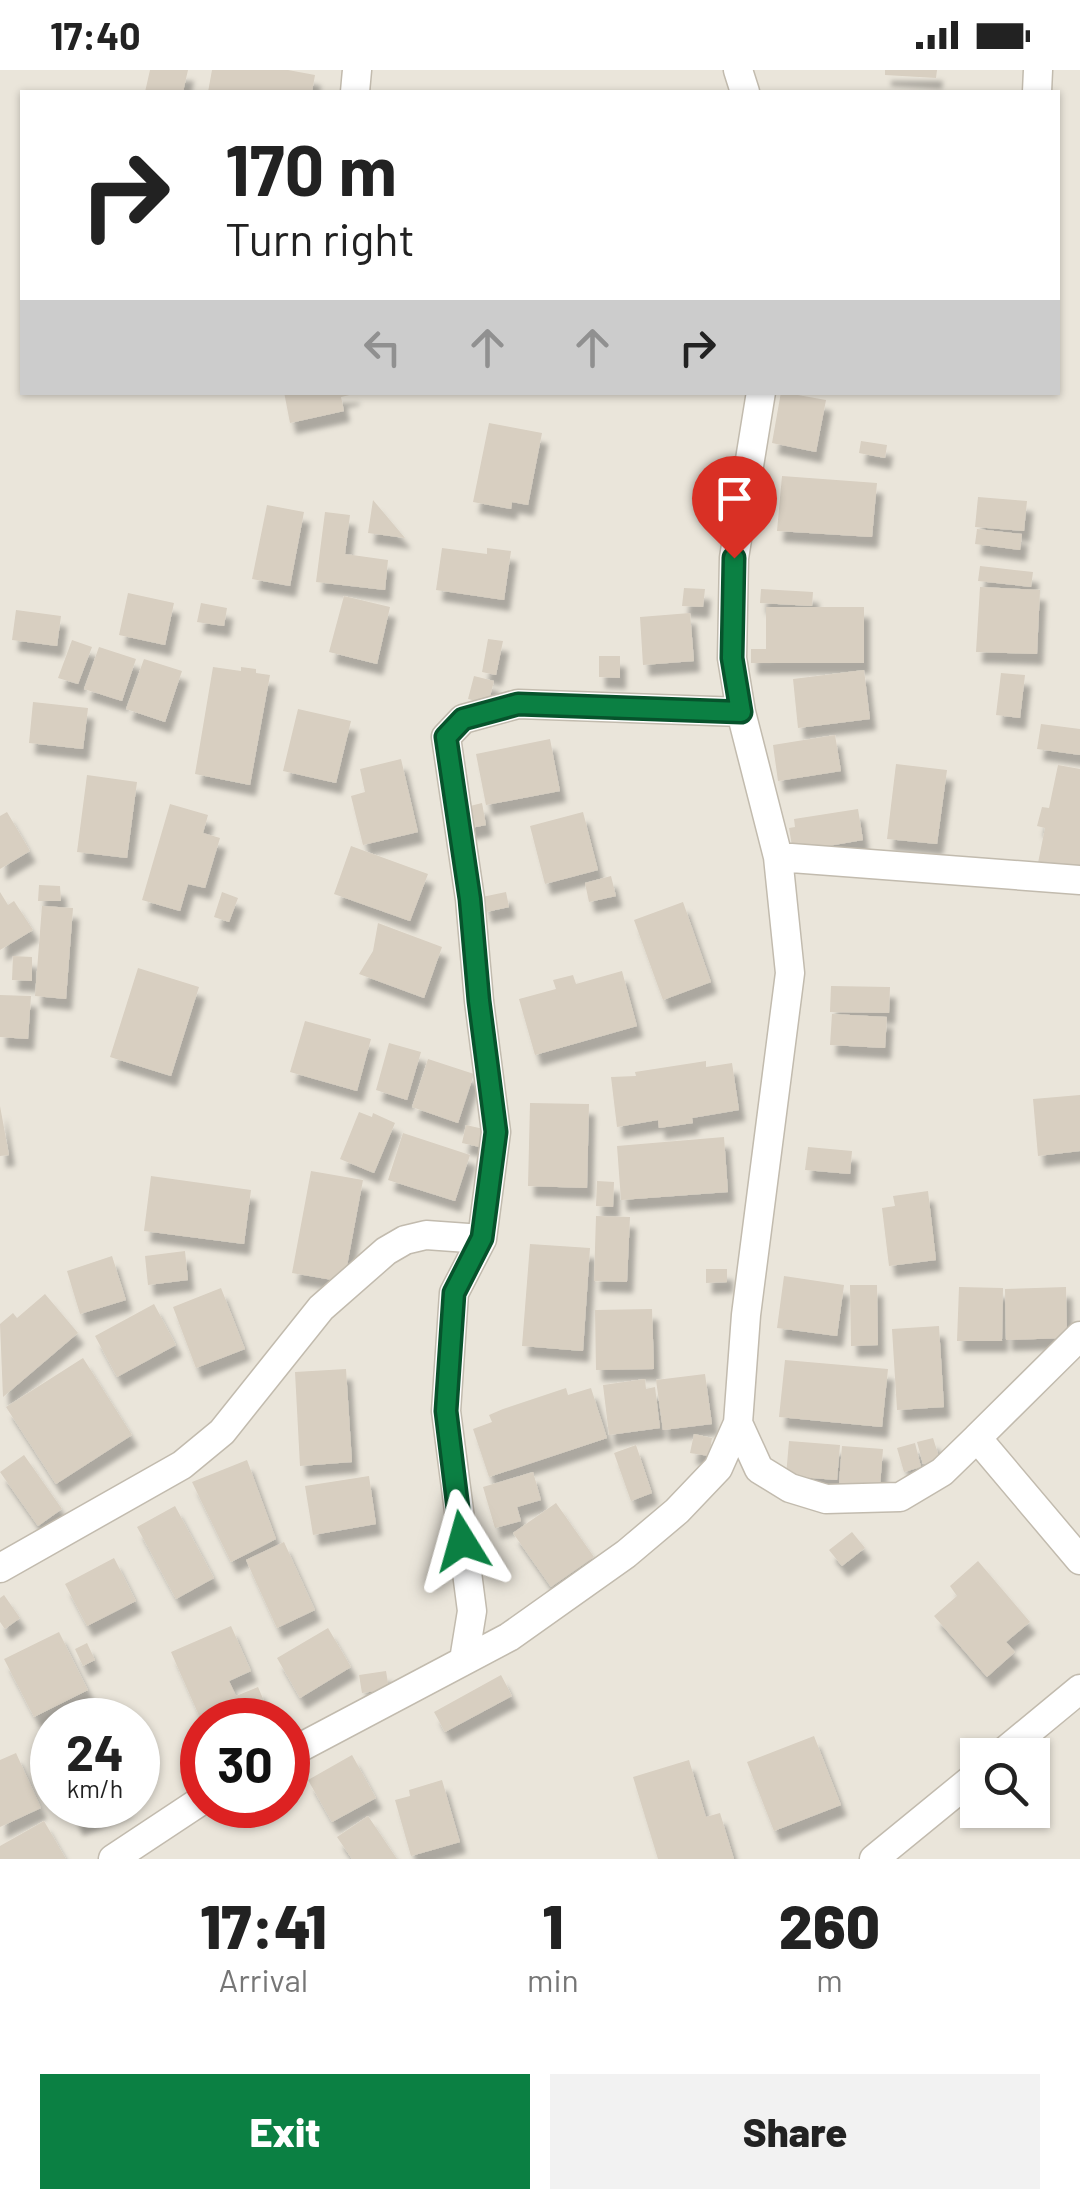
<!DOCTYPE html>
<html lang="en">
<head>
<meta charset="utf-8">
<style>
	:root { --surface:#fff; --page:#f2f2f2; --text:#222; --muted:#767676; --accent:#0b8043 }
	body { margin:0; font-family:Barlow,sans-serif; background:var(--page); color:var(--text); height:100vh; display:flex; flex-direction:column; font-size:38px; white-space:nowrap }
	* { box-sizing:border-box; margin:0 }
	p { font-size:32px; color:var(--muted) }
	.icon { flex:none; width:55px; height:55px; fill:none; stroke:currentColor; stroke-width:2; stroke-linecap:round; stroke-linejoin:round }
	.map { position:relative; height:1789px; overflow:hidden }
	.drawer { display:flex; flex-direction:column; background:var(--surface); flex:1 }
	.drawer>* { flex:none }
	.top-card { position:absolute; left:20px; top:20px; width:1040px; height:305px; border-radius:0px; box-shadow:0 2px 8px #0004; background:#fff; color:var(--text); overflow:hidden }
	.fabs { position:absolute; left:960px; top:1668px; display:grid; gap:20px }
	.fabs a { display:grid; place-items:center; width:90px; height:90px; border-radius:0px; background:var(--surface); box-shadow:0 2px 8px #0004; font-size:50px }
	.speed { position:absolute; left:30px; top:1628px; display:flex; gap:20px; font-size:50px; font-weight:700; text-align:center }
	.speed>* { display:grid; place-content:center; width:130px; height:130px; border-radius:50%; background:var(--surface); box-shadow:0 2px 8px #0004; line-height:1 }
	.speed small { font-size:25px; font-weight:400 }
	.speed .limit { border:15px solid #d22; background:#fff; color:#111 }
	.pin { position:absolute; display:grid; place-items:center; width:85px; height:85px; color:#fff; margin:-102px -42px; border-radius:50% 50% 50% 0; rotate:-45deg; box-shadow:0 0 10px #0007 }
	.pin .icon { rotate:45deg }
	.me { position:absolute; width:110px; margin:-55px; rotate:352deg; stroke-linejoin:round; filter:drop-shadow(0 0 8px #0008) }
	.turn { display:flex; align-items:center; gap:35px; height:210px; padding:0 40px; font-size:45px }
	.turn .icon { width:130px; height:130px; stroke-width:2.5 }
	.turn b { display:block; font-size:70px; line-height:85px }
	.lanes { display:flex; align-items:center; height:95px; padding:0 40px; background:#0003; justify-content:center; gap:50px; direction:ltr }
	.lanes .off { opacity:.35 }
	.eta { display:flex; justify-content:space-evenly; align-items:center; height:170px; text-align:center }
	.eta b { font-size:60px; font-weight:800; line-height:70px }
	.cta { display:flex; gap:20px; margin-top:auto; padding:20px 40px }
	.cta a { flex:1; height:115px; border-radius:0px; background:var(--accent); color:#fff; font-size:40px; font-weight:800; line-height:115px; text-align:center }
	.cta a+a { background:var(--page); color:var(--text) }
	.status { display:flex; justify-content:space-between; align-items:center; height:70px; padding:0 50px; background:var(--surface); direction:ltr }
	.status svg { height:28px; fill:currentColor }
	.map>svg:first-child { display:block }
	.residential { fill:#eae5da; fill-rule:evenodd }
	.building { fill:#d8cfc1; filter:url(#shadow) }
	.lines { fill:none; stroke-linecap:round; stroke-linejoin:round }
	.minor-casing { stroke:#c2bbae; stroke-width:31 }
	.minor { stroke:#fff; stroke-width:28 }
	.route-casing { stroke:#07532c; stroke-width:25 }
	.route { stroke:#0b8043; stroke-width:18 }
</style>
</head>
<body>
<div class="status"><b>17:40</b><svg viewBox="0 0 49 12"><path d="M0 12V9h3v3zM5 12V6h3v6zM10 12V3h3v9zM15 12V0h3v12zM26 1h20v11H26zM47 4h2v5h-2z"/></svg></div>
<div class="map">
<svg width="1080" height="1789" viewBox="0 0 1080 1789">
	<defs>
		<filter id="shadow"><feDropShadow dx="6" dy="11" stdDeviation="2.5" flood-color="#0004"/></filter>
	</defs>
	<rect width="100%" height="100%" fill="#f6f3ec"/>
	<path class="residential" d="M0,0H1080V1789H0ZM22,22H1058V322H22ZM52,1650H138V1735H52ZM202,1650H288V1735H202ZM978,1685H1032V1740H978Z"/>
	<path class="building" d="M150,0H188L183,22H145Z
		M212,0H288L315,5L312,22H208Z
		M885,0H937L936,8L885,5Z
		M284,322H354V324L341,327L344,341L290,353Z
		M781,322L826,330L816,382L772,373Z
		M489,353L542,363L528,435L512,432L511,439L473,432Z
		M861,371L887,375L885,388L859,383Z
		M782,406L877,413L872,467L777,461Z
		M978,427L1027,431L1024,461L975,457Z
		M373,430L405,468L368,463Z
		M267,435L304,442L290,516L252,509Z
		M325,442L350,445L345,484L388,490L385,520L316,512Z
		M977,459L1022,464L1020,480L975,474Z
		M442,478L487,484V478L511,481L504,530L436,520Z
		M980,496L1033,502L1031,517L978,511Z
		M980,517L1040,520L1037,584L976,582Z
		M684,518L705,519L703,537L682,536Z
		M761,519L813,522L812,536L760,533Z
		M128,523L174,533L165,575L119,565Z
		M344,526L390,537L377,594L329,582Z
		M201,533L227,538L224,556L197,552Z
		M766,537H864V593H751V579H766Z
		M16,540L61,546L57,576L12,570Z
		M690,543L694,591L643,595L640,547Z
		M488,569L503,571L496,605L482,602Z
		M72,570L92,577L78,614L58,608Z
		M99,577L136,589L122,631L84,619Z
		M599,586H620V608L599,607Z
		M144,589L182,601L165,652L126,639Z
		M213,597L241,601V597L256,599V603L270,605L250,715L195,704Z
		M864,600L870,649L798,658L793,609Z
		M1001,603L1025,605L1020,648L996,645Z
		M474,606L494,611L488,634L468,629Z
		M33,632L88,638L83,679L29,673Z
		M298,639L351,651L336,713L283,701Z
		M1041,654L1080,659V685L1037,679Z
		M835,665L841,701L778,711L773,675Z
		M550,669L560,721L486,735L476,684Z
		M401,689L418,762L363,775L351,726L365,722L360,699Z
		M896,694L947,700L937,774L887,769Z
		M1058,695L1080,699V802L1038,793L1045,758L1037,756L1042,737L1049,738Z
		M87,705L137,712L127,788L77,782Z
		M482,733L486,755L466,759L462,738Z
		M170,734L208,745L203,763L220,768L205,818L188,814L180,841L142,830Z
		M858,739L863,770L793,782L789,758L795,757L794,749Z
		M7,742L30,781L0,799V746Z
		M583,742L598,800L545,814L530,756Z
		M351,776L428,804L410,851L334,824Z
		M611,806L616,826L589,832L585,813Z
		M39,815L60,816L61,831H38Z
		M0,822L8,835L14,831L33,860L0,880Z
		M222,822L238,828L229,852L214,847Z
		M506,822L509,837L486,842L482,827Z
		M683,832L711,912L663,930L634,850Z
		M42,836L73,838L66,929L35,926Z
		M378,853L442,877L424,928L359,904L373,881Z
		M13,886L32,887V911L12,910Z
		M138,898L199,917L171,1006L110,987Z
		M622,901L637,956L535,985L519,929L556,919L553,910L573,905L576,914Z
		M831,916L890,917L889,943L830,942Z
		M0,925L31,926L28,969L0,967Z
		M832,944L887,947L885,978L830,975Z
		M305,951L371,969L357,1021L290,1002Z
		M389,973L421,982L407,1030L376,1020Z
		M428,989L474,1004L458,1053L412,1037Z
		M706,991V997L732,993L739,1040L692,1048L693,1053L659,1058L658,1050L617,1057L611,1007L636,1006L635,1002Z
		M1080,1025V1081L1038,1086L1033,1029Z
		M530,1033L589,1034L587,1118L528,1116Z
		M0,1036L9,1085L0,1086Z
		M359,1042L372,1047L373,1043L395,1053L374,1103L340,1089Z
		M466,1055L488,1060L484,1078L462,1073Z
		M403,1063L470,1085L455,1131L388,1110Z
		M724,1067L728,1122L621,1130L617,1076Z
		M808,1077L852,1081L850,1104L805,1100Z
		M311,1101L363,1110L344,1212L292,1203Z
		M151,1106L251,1120L244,1174L144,1161Z
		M597,1111L614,1112L613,1137L596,1136Z
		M928,1121L936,1190L889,1196L882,1138L895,1136L893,1126Z
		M596,1146L630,1147L627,1212L594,1211Z
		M530,1174L590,1178L583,1281L522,1276Z
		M185,1181L188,1210L148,1215L145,1186Z
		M112,1186L126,1230L80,1244L67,1201Z
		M706,1199H727V1212L706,1213Z
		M784,1206L844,1215L837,1266L777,1258Z
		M850,1215H877L878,1275L851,1276Z
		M959,1217L1003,1218L1002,1271H957Z
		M1066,1217L1067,1268L1006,1270L1005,1219Z
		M221,1218L245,1279L196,1298L173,1237Z
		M45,1224L78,1263L3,1327L0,1254L13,1243L17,1248Z
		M154,1234L176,1275L117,1307L95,1266Z
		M652,1239L654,1299L596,1300L595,1240Z
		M939,1256L944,1337L897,1340L892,1259Z
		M83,1288L132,1365L56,1414L6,1337Z
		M785,1290L888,1299L882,1357L779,1347Z
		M346,1299L352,1392L300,1396L295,1302Z
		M705,1304L712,1354L663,1360L656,1310Z
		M645,1309L646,1319L655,1317L660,1358L609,1365L603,1315Z
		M566,1318L568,1325L591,1318L607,1368L489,1407L473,1359L492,1352L489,1345L503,1339Z
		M694,1364L712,1368L709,1386L690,1383Z
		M933,1368L940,1390L923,1394L917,1372Z
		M789,1371L840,1375L837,1410L786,1406Z
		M915,1373L921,1397L904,1402L897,1378Z
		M636,1375L652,1423L631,1431L614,1383Z
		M842,1376L883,1379L880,1416L839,1413Z
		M24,1385L62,1439L38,1456L0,1402Z
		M247,1390L276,1469L231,1492L192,1412Z
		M533,1402L541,1430L517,1437L521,1451L495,1458L483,1417Z
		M369,1406L376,1454L313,1465L305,1416Z
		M556,1433L594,1487L551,1517L513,1463Z
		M175,1436L214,1508L176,1529L137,1457Z
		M852,1462L865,1478L842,1496L829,1480Z
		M284,1472L315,1540L277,1558L246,1490Z
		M114,1488L136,1531L87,1556L65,1514Z
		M978,1491L1030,1552L1006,1572L1015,1582L987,1607L934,1546L957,1526L950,1516Z
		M4,1525L20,1548L5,1559L0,1552V1528Z
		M231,1556L251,1601L229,1611L236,1626L258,1617L272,1650H201L171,1582Z
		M328,1558L351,1597L300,1628L277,1588Z
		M59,1562L88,1620L34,1647L4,1589Z
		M87,1573L95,1590L83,1596L75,1579Z
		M386,1601L389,1619L362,1623L359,1605Z
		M501,1605L512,1626L445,1662L434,1642Z
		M814,1666L841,1735L774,1761L747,1692Z
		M16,1683L41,1738L0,1757V1690Z
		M352,1685L376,1728L332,1752L308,1710Z
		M689,1690L706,1747L720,1743L734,1789H658L633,1707Z
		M442,1710L460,1772L411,1786L395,1730L410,1726L409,1720Z
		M69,1735H129L77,1755Z
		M368,1746L397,1789H352L337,1767Z
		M44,1751L66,1789H0V1776Z"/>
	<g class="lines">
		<defs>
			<path id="minor" d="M738,0L745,22
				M355,22L357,0
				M1037,22L1038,0
				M778,787L1080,810
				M738,1353L759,1399L790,1418L826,1429L900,1427L942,1402L977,1368L1080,1490
				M977,1368L1080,1266
				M0,1498L182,1395L222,1362L321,1238L386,1181L405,1170L426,1165L482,1169
				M464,1590L472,1541L446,1341L454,1223L482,1169L496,1062L479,931L470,829L446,667L463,649L518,634L741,642
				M288,1684L509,1567L626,1484L677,1441L718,1398L738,1353L746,1245L790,903L778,787L741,642L732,588L734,488L761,322
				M1000,1685L1080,1619
				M113,1789L202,1730
				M874,1789L978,1704"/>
		</defs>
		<use href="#minor" class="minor-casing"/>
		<use href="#minor" class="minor"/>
	</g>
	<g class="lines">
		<defs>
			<path id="route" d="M462,1471L446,1341L454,1223L482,1168L496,1062L479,931L470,829L446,667L463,649L518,634L741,642L732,588L734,488"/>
		</defs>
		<use href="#route" class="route-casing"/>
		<use href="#route" class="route"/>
	</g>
</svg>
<div class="fabs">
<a><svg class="icon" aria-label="search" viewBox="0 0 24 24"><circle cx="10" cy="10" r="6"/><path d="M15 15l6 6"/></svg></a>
</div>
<div class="speed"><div>24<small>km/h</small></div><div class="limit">30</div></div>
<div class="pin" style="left:734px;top:488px;background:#d93025"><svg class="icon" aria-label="arrive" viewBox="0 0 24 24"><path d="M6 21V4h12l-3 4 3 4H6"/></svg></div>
<svg class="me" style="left:462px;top:1471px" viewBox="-20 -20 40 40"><path d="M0-17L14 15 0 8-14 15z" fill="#0b8043" stroke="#fff" stroke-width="4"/></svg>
<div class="top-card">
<div class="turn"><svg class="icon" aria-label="right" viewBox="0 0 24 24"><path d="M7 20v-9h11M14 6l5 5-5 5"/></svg><div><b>170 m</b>Turn right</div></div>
<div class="lanes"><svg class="icon off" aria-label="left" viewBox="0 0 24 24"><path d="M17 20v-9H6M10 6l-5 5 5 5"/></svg><svg class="icon off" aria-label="ahead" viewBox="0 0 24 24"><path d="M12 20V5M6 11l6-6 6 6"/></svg><svg class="icon off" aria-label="ahead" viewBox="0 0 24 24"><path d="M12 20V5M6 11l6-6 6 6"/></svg><svg class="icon" aria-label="right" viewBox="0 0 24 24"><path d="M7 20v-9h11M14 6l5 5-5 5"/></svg></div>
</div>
</div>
<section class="drawer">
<div class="eta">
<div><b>17:41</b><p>Arrival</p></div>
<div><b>1</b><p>min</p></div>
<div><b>260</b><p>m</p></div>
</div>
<div class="cta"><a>Exit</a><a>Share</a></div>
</section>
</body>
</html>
